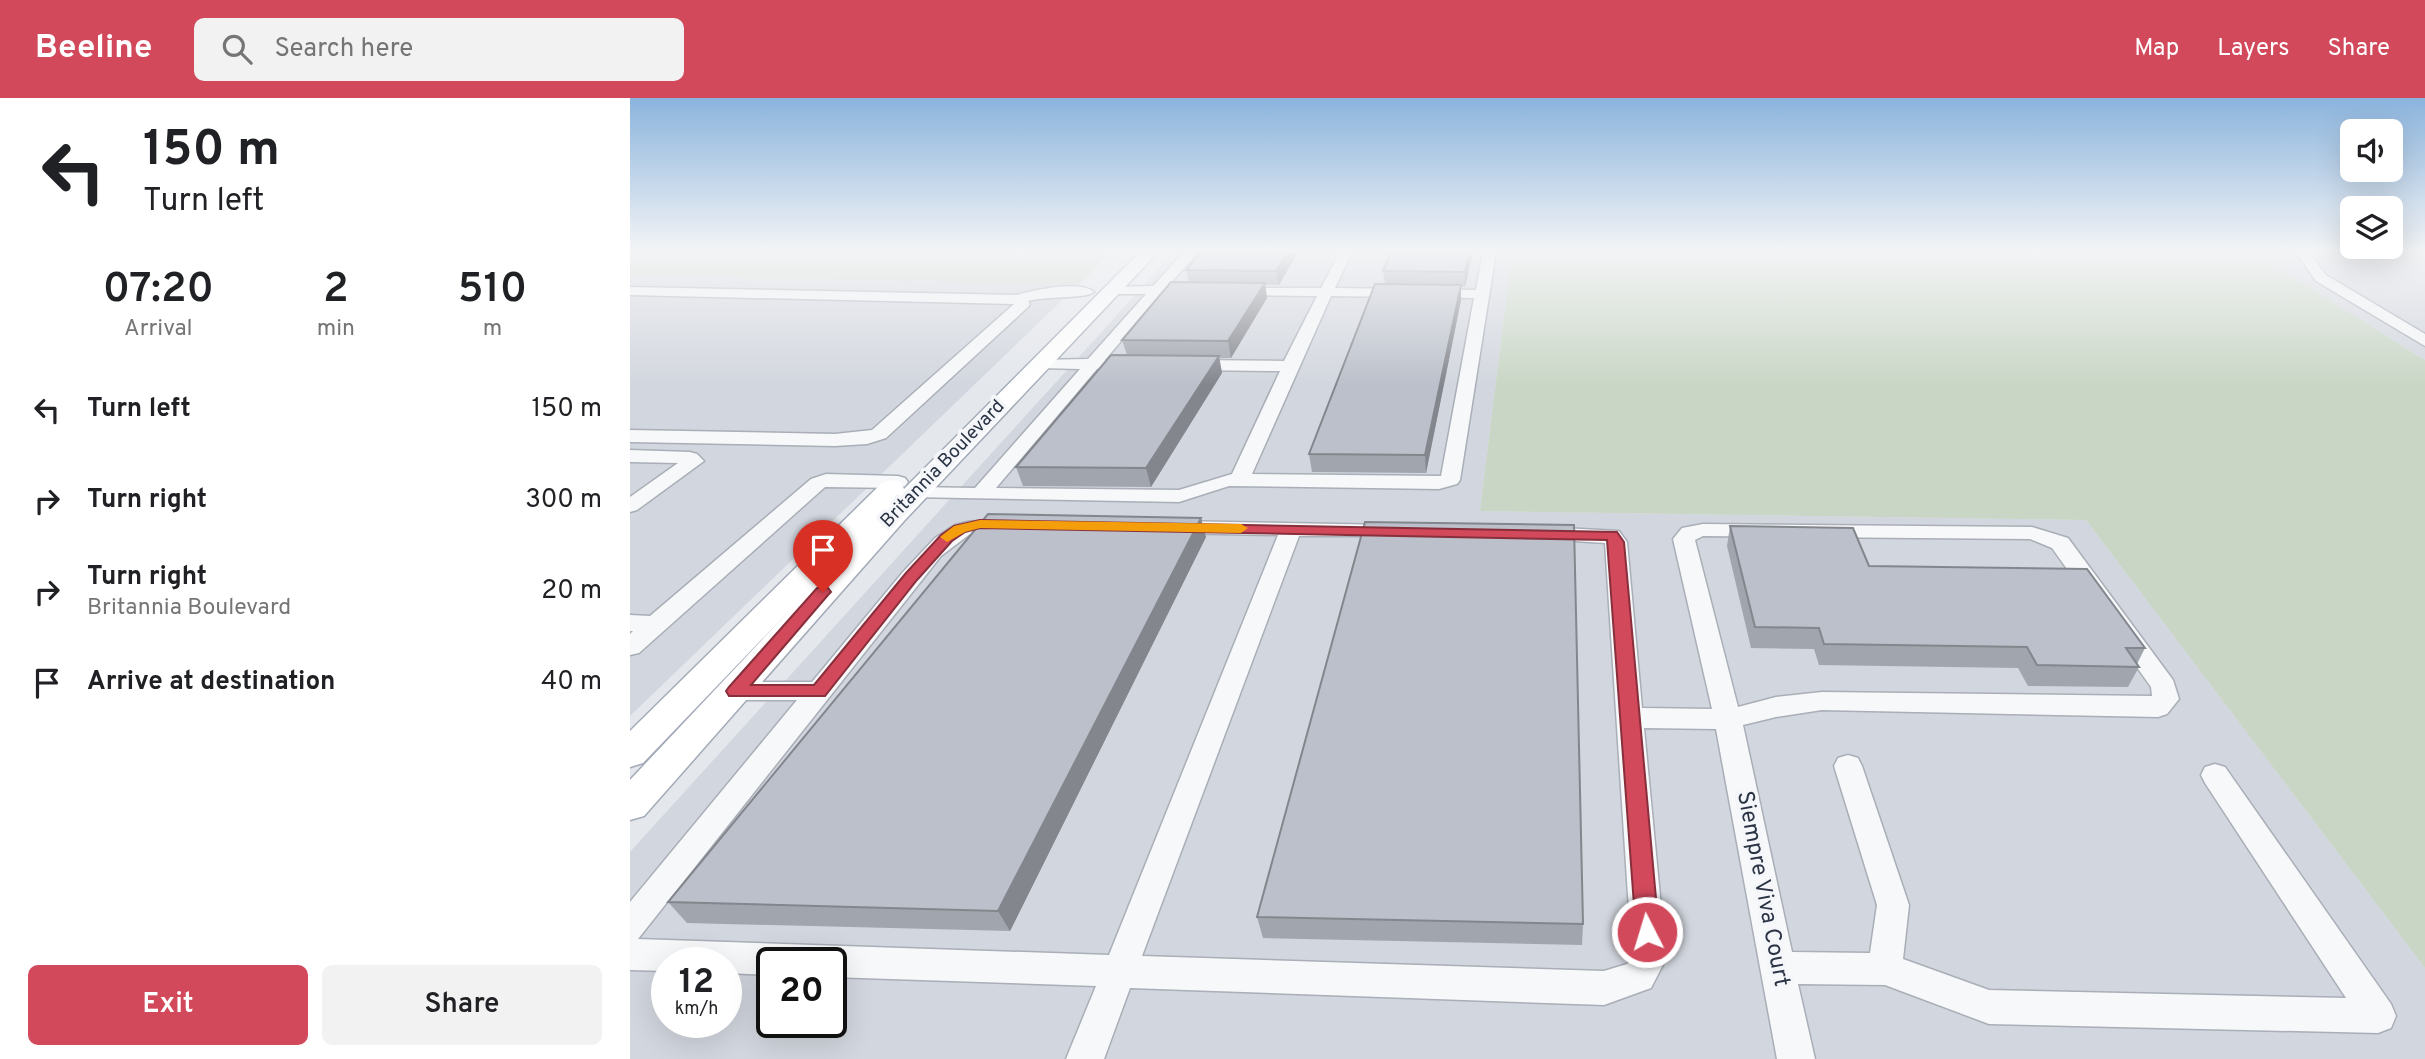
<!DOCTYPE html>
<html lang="en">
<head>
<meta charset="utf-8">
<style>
	:root { --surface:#fff; --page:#f2f2f2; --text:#202124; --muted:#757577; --accent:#d1495b }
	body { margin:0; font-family:Overpass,sans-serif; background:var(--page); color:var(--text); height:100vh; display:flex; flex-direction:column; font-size:26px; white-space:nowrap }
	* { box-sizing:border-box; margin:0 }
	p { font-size:23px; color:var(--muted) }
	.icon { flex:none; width:38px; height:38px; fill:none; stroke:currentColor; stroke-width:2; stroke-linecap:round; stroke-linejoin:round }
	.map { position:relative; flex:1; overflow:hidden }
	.drawer { display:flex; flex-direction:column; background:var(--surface); width:630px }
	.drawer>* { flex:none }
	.guide { background:#fff; color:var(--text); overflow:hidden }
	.controls { position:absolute; left:1710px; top:21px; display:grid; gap:14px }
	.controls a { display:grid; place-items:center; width:63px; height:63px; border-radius:10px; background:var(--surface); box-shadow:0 7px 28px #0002; font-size:35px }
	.speed { position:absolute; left:21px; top:849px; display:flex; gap:14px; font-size:35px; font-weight:700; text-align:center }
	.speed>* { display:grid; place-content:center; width:91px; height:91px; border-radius:50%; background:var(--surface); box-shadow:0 7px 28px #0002; line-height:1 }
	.speed small { font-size:18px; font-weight:400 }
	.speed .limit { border:4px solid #111; border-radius:10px; background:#fff; color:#111 }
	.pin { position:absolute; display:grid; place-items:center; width:60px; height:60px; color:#fff; margin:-72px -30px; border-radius:50% 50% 50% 0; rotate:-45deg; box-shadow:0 0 7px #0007 }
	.pin .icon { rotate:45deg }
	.me { position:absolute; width:77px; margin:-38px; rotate:355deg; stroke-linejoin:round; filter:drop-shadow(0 0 5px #0008) }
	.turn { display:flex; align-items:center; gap:24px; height:147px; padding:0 28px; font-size:32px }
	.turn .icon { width:91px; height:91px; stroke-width:2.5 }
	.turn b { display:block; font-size:49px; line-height:60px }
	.eta { display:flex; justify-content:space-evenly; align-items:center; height:119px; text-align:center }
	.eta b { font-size:42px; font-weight:600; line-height:49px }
	.button { display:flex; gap:14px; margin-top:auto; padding:14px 28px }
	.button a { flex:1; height:80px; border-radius:10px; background:var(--accent); color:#fff; font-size:28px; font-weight:600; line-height:80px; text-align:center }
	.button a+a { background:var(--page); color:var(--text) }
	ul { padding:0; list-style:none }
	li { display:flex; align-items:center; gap:21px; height:91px; padding:0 28px }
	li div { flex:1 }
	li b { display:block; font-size:26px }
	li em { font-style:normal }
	header { display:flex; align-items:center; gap:42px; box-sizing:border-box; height:98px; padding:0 35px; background:var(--accent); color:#fff }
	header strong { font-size:33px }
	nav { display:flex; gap:38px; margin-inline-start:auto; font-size:24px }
	.search { width:490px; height:63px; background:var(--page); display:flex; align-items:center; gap:18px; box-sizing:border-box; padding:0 24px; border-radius:10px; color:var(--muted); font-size:26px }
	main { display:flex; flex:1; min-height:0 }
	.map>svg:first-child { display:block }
	.built { fill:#d2d6de; fill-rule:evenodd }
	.green { fill:#c9d6c5 }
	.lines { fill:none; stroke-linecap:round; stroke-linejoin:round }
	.minor-casing { stroke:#a9aeb7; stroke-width:3 }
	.major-casing { stroke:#a3abb8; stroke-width:3 }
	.minor { fill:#f7f8fa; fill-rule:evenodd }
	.major { fill:#fff; fill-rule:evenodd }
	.wall { fill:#a1a5ae }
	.shaded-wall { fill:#83868d }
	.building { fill:#bbc0ca; stroke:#83868d; stroke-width:2 }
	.route { fill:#d1495b; stroke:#882f3b; stroke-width:2 }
	.slow { fill:#f59e0b }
	.labels { text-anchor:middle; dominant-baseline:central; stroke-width:7; stroke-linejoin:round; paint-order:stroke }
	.street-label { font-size:19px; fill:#2b3445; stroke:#f4f6f9 }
	.near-street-label { font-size:23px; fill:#2b3445; stroke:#f4f6f9 }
</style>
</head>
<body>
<header>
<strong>Beeline</strong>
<div class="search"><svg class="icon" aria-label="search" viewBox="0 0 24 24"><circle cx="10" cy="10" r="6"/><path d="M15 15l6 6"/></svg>Search here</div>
<nav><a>Map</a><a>Layers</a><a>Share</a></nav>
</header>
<main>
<section class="drawer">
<div class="guide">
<div class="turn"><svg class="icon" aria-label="left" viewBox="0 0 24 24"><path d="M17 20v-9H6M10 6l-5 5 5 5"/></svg><div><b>150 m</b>Turn left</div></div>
</div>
<div class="eta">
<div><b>07:20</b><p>Arrival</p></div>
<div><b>2</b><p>min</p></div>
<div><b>510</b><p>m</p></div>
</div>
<ul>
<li><svg class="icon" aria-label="left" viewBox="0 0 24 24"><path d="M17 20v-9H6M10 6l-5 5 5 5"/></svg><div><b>Turn left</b></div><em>150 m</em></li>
<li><svg class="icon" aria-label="right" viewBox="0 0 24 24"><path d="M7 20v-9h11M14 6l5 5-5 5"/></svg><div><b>Turn right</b></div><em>300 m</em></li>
<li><svg class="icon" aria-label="right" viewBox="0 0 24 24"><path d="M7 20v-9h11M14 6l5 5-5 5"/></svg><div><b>Turn right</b><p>Britannia Boulevard</p></div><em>20 m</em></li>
<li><svg class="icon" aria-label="arrive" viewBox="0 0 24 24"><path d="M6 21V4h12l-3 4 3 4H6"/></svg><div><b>Arrive at destination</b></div><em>40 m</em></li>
</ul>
<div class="button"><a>Exit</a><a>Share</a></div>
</section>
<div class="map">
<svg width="1795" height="961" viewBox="0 0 1795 961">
	<rect width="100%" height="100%" fill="#e4e7ec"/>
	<path class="built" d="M544,154H882L850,413L1456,422L1795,870V961H0V754ZM37,864H96V924H37ZM142,864H201V924H142Z
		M1623,154H1795V262Z
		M0,178L449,186L0,618Z"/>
	<path class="green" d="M0,154H481L449,186L0,178Z
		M882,154H1623L1795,262V870L1456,422L850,413Z"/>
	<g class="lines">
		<defs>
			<path id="minor" d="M554,154H568L538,188L570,189V195L531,196L475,262L481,266L479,269L467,271L366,390L549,392L602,376L650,273L559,272L551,267L559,262L654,263L687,198L606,197L599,193L601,190H691L710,154H722L705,190L846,192L853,154H866L830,382L827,386L809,391L599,388L549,404L278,399L275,395L278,391L285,389L345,390L450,271L411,270L405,268L403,265L405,262L458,261L516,196H482L477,195V189L523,188ZM701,198L844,200L811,378L622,376Z
				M1666,154H1678L1696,177L1795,236V248L1686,183Z
				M0,189L387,197C404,192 450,182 464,194C456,201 414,198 398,203L400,206L398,209L256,340L237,346L205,348L0,344V332L205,336L242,332L384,206L0,197Z
				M0,352L60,354L67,356L74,363L7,412L0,414V399L48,365L0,364Z
				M196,376L268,378L275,380L278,384L275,388L268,390L195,389L9,555L0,557V536L3,533H0V517L20,518L181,381Z
				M379,420L386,422L390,426L386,430L340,436L311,458L8,841L479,857L648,437L542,435L534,434L531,429L534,424L542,423L764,427L772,428L775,433L772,438H669L512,858L974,873L997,866L1002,859L975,445L913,441L905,440L902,435L905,430L913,429L989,433L997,444L1012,610L1082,611L1043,441L1052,430L1073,426L1402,429L1438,440L1543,582L1549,601L1537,616L1528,619L1192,612L1146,619L1113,627L1162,854L1240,855L1247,807L1204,668L1208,660L1218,657L1228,660L1232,668L1279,807L1273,861L1359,892L1716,900L1575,685L1571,677L1575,669L1585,666L1595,669L1761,906L1766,918L1761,930L1748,935L1359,926L1255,887L1168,886L1185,961H1147L1086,631L1014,630L1036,861L1021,890L974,907L500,890L474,961H436L466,888L201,879V864H142V877L96,875V864H37V873L0,872V804L167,602H105L96,600L92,593L96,586L105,584H182L273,474L305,440L325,427L337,424ZM1073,438L1400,441L1422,450L1521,589L1522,598L1192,594L1146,599L1108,609L1065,442Z"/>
			<path id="major" d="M510,154H528L274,423L14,718L0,722V682L161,511L13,665L0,669V633L253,384L262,382L271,384L274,391Z"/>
		</defs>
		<use href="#minor" class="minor-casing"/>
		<use href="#major" class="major-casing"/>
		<use href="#minor" class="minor"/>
		<use href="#major" class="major"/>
	</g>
	<path class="wall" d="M571,154H668L649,187H635L637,200L601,260H589L592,275L521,389L393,388L386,369L497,257L492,242L559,184L556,172Z
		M843,154L835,189H831V202L796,375L682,374L679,356L755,186L753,173Z
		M1100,428L1239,468L1515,550L1507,566L1509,569L1498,589L1398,588L1388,570L1189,567L1184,551L1121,550L1097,448Z
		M576,439L380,833L57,825L38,804Z
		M627,819L953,826L952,847L633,840Z"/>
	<path class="shaded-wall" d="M658,154H668L649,187L646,173Z
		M839,154H843L835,189V174Z
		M635,185L637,200L601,260L598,243Z
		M831,187V202L796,375L795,357Z
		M589,258L592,275L521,389L516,370Z
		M571,420L576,439L380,833L368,813Z"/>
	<path class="building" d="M571,154H658L646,173L556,172Z
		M761,154H839L835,174L753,173Z
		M541,184L635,185L598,243L492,242Z
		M745,186L831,187L795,357L679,356Z
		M481,257L589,258L516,370L386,369Z
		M358,416L571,420L368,813L38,804Z
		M735,424L944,427L953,826L627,819Z
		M1100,428L1223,430L1239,468L1457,471L1515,550H1496L1509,569L1407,567L1397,549L1194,546L1189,530L1125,529Z"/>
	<linearGradient id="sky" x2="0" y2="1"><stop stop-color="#8bb4dd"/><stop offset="0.53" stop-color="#f3f4f6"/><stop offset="1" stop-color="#f3f4f6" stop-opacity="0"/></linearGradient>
	<rect width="1795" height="288" fill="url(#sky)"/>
	<path class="route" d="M350,422L987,434L994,444L1029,834L1026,842L1017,845L1009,842L1006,834L977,442L350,430L335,434L322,443L287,482L195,598H99L96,593L99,589L187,490H198L201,494L198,497L121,587H184L276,475L311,437L324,428Z"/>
	<path class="slow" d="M350,422L611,426L618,430L611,435L350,430L335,434L317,444L310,439L324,428Z"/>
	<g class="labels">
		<g class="street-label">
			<text transform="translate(313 366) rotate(-46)">Britannia Boulevard</text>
		</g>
		<g class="near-street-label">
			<text transform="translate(1132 791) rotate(79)">Siempre Viva Court</text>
		</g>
	</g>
</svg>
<div class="controls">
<a><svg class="icon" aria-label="sound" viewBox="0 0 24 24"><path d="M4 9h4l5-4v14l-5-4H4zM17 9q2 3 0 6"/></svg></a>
<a><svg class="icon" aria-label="layers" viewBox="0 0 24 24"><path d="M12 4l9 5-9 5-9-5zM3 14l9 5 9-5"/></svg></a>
</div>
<div class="speed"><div>12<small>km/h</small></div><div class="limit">20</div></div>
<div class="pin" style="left:193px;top:494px;background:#d93025"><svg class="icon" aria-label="arrive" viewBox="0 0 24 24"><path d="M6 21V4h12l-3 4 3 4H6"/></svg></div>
<svg class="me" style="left:1017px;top:834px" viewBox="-20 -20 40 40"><circle r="17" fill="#d1495b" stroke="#fff" stroke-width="3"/><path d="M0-11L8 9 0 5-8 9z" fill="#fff"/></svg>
</div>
</main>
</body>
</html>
